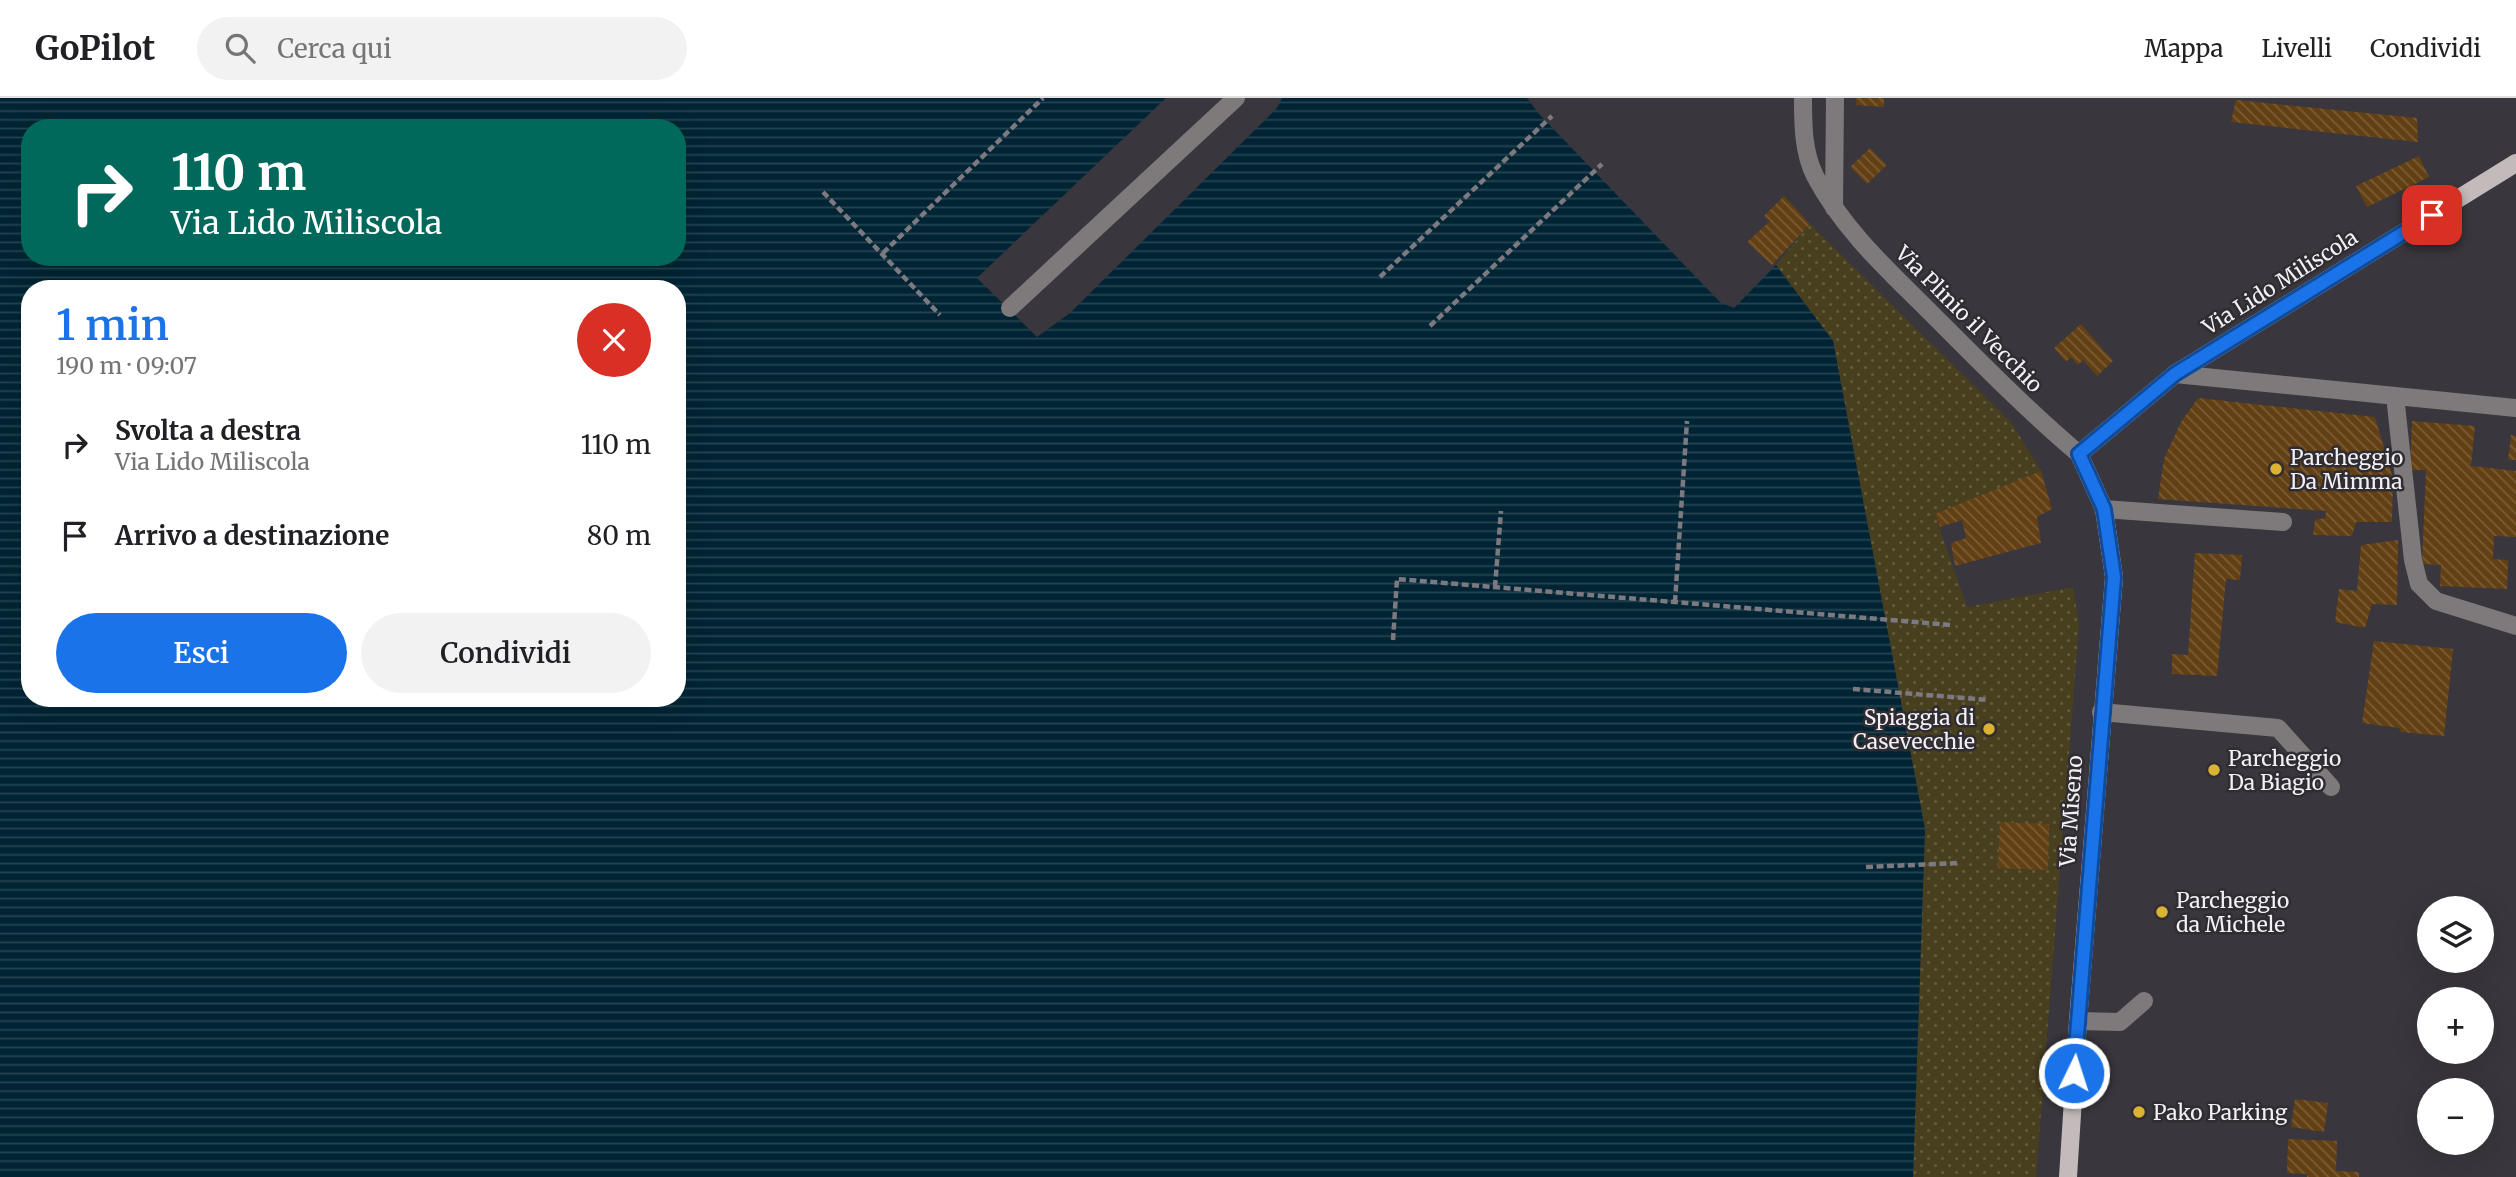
<!DOCTYPE html>
<html lang="it">
<head>
<meta charset="utf-8">
<style>
	:root { --surface:#fff; --page:#f2f2f2; --text:#202124; --muted:#757577; --line:#e0e0e0; --accent:#1a73e8 }
	body { margin:0; font-family:Merriweather,serif; background:var(--page); color:var(--text); height:100vh; display:flex; flex-direction:column; font-size:26px; white-space:nowrap }
	* { box-sizing:border-box; margin:0 }
	p { font-size:23px; color:var(--muted) }
	.icon { flex:none; width:38px; height:38px; fill:none; stroke:currentColor; stroke-width:2; stroke-linecap:round; stroke-linejoin:round }
	.map { position:relative; flex:1; overflow:hidden }
	.side { position:absolute; left:21px; top:182px; width:665px; height:427px; display:flex; flex-direction:column; background:var(--surface); border-radius:28px; box-shadow:0 7px 28px #0002 }
	.side>* { flex:none }
	.top-card { position:absolute; left:21px; top:21px; width:665px; height:147px; border-radius:28px; box-shadow:0 7px 28px #0002; background:#00695c; color:#fff; overflow:hidden }
	.buttons { position:absolute; left:2417px; top:798px; display:grid; gap:14px }
	.buttons a { display:grid; place-items:center; width:77px; height:77px; border-radius:50%; background:var(--surface); box-shadow:0 7px 28px #0002; font-size:35px }
	.pin { position:absolute; display:grid; place-items:center; width:60px; height:60px; color:#fff; margin:-30px; border-radius:14px; box-shadow:0 4px 10px #0006 }
	.me { position:absolute; width:77px; margin:-38px; rotate:4deg; stroke-linejoin:round; filter:drop-shadow(0 0 5px #0008) }
	.turn { display:flex; align-items:center; gap:24px; height:147px; padding:0 35px; font-size:32px }
	.turn .icon { width:91px; height:91px; stroke-width:2.5 }
	.turn b { display:block; font-size:49px; line-height:60px }
	.round { display:grid; place-items:center; flex:none; width:74px; height:74px; border-radius:37px; background:var(--page) }
	.headline { display:flex; align-items:center; justify-content:space-between; height:119px; padding:0 35px }
	h1 { font-size:42px; font-weight:600; line-height:52px; color:var(--accent) }
	.cta { display:flex; gap:14px; margin-top:auto; padding:14px 35px }
	.cta a { flex:1; height:80px; border-radius:42px; background:var(--accent); color:#fff; font-size:28px; font-weight:600; line-height:80px; text-align:center }
	.cta a+a { background:var(--page); color:var(--text) }
	ul { padding:0; list-style:none }
	li { display:flex; align-items:center; gap:21px; height:91px; padding:0 35px }
	li div { flex:1 }
	li b { display:block; font-size:26px }
	li em { font-style:normal }
	header { display:flex; align-items:center; gap:42px; box-sizing:border-box; height:98px; padding:0 35px; background:var(--surface); border-bottom:2px solid var(--line) }
	header strong { font-size:33px }
	nav { display:flex; gap:38px; margin-inline-start:auto; font-size:24px }
	.search { width:490px; height:63px; background:var(--page); display:flex; align-items:center; gap:18px; box-sizing:border-box; padding:0 24px; border-radius:38px; color:var(--muted); font-size:26px }
	.map>svg:first-child { display:block }
	.sand { fill:url(#sand-dots) }
	.water { fill:url(#water-rules); fill-rule:evenodd }
	.building { fill:url(#building-back-hatch) }
	.lines { fill:none; stroke-linecap:round; stroke-linejoin:round }
	.path { stroke:#7c7a80; stroke-width:4.5; stroke-dasharray:7 3.5; stroke-linecap:butt }
	.minor { stroke:#7e797a; stroke-width:18 }
	.major { stroke:#c3babc; stroke-width:18 }
	.route-casing { stroke:#114b97; stroke-width:18 }
	.route { stroke:#1a73e8; stroke-width:12 }
	.poi-dot { fill:#dab333; stroke:#2f2c32; stroke-width:2.5 }
	.labels { text-anchor:middle; dominant-baseline:central; stroke-width:5; stroke-linejoin:round; paint-order:stroke }
	.street-label { font-size:21px; fill:#f2f0f4; stroke:#2f2c32 }
	.poi-label { font-size:21px; fill:#f2f0f4; stroke:#2f2c32; text-anchor:start }
</style>
</head>
<body>
<header>
<strong>GoPilot</strong>
<div class="search"><svg class="icon" aria-label="search" viewBox="0 0 24 24"><circle cx="10" cy="10" r="6"/><path d="M15 15l6 6"/></svg>Cerca qui</div>
<nav><a>Mappa</a><a>Livelli</a><a>Condividi</a></nav>
</header>
<div class="map">
<svg width="2516" height="1079" viewBox="0 0 2516 1079">
	<defs>
		<pattern id="sand-dots" width="8" height="8" patternUnits="userSpaceOnUse" patternTransform="scale(1.75)"><rect width="8" height="8" fill="#483f1f"/><path d="M2 2h.1M6 6h.1" fill="none" stroke="#635b40" stroke-width="1.8" stroke-linecap="round"/></pattern>
		<pattern id="water-rules" width="6" height="5" patternUnits="userSpaceOnUse" patternTransform="scale(1.75)"><rect width="6" height="5" fill="#002434"/><path d="M0 2.5h6" fill="none" stroke="#264452"/></pattern>
		<pattern id="building-back-hatch" width="6" height="6" patternUnits="userSpaceOnUse" patternTransform="scale(1.75)"><rect width="6" height="6" fill="#634013"/><path d="M-1 5l2 2M0 0l6 6M5-1l2 2" fill="none" stroke="#7a5c36"/></pattern>
	</defs>
	<rect width="100%" height="100%" fill="#39363d"/>
	<path class="sand" d="M1810,126L2011,324L2041,373L1935,417L1967,509L2073,489L2079,527L2036,1079H1913L1925,731L1833,243L1776,167Z"/>
	<path class="water" d="M0,0H1166L977,180L1037,239L1070,215L1277,10L1282,0H1527L1539,16L1720,204L1734,210L1776,167L1833,243L1925,731L1913,1079H0ZM30,30H677V159H30ZM30,191H677V600H30Z"/>
	<path class="building" d="M1856,0H1884V9L1856,7Z
		M2236,2L2417,20L2418,44L2231,24Z
		M1870,50L1887,67L1867,86L1850,69Z
		M2419,58L2429,79L2367,109L2356,88Z
		M1784,98L1810,126L1772,167L1747,144L1770,123L1764,118Z
		M2081,226L2113,263L2097,278L2083,262L2078,267L2071,259L2066,264L2054,250Z
		M2198,300L2375,319L2393,381L2392,424H2356L2352,438L2313,437L2315,422L2325,420L2326,413L2158,401L2164,361L2181,324Z
		M2412,323L2475,328L2471,368L2516,373V439L2494,438L2493,461L2508,462L2507,491L2440,488L2441,467L2422,466L2426,372H2410Z
		M2511,337L2516,338V362H2508Z
		M2041,373L2052,411L2037,419L2041,445L1955,468L1951,445L1966,440L1962,422L1940,429L1935,416Z
		M2398,442L2397,507L2372,506L2365,530L2335,524L2339,491L2357,493L2361,447Z
		M2195,455L2242,457L2240,482L2226,481L2217,578L2172,576V556L2188,557Z
		M2374,543L2453,551L2444,638L2401,634L2399,630L2362,625Z
		M2000,724L2049,726L2048,772L1998,770Z
		M2295,1001L2328,1005L2324,1034L2291,1029Z
		M2288,1041L2337,1043L2336,1073L2359,1074V1079H2307V1076L2287,1075Z"/>
	<g class="lines">
		<path class="path" d="M823,94L940,217
			M883,155L1043,0
			M1380,179L1552,18
			M1430,228L1602,66
			M1495,489L1501,413
			M1675,504L1687,323
			M1393,542L1397,481L1951,527
			M1853,591L1989,602
			M1866,769L1959,765"/>
		<path class="minor" d="M1803,0C1803,26 1803,54 1815,78C1844,133 1889,173 1932,216C1980,264 2027,312 2079,356
			M1834,110L1835,0
			M1010,210L1236,0
			M2175,276L2516,310
			M2395,298L2413,462L2419,486L2436,503L2516,528
			M2104,411L2283,424
			M2101,614L2278,630L2331,689
			M2078,923L2120,924L2144,903"/>
		<path class="major" d="M2068,1079L2078,923L2114,479L2104,411L2079,356L2175,276L2516,65"/>
	</g>
	<g class="lines">
		<defs>
			<path id="route" d="M2074,975L2114,479L2104,411L2079,356L2175,276L2432,117"/>
		</defs>
		<use href="#route" class="route-casing"/>
		<use href="#route" class="route"/>
	</g>
	<g class="poi-dot">
		<circle cx="2276" cy="371" r="7"/>
		<circle cx="1989" cy="631" r="7"/>
		<circle cx="2214" cy="672" r="7"/>
		<circle cx="2162" cy="814" r="7"/>
		<circle cx="2139" cy="1014" r="7"/>
	</g>
	<g class="labels">
		<g class="street-label">
			<text transform="translate(2280 184) rotate(-32)">Via Lido Miliscola</text>
			<text transform="translate(1969 221) rotate(45)">Via Plinio il Vecchio</text>
			<text transform="translate(2071 713) rotate(-86)">Via Miseno</text>
		</g>
		<g class="poi-label">
			<text x="2290" y="359">Parcheggio<tspan x="2290" dy="24">Da Mimma</tspan></text>
			<text x="1975" y="619" text-anchor="end">Spiaggia di<tspan x="1975" dy="24">Casevecchie</tspan></text>
			<text x="2228" y="660">Parcheggio<tspan x="2228" dy="24">Da Biagio</tspan></text>
			<text x="2176" y="802">Parcheggio<tspan x="2176" dy="24">da Michele</tspan></text>
			<text x="2153" y="1014">Pako Parking</text>
		</g>
	</g>
</svg>
<div class="buttons">
<a><svg class="icon" aria-label="layers" viewBox="0 0 24 24"><path d="M12 4l9 5-9 5-9-5zM3 14l9 5 9-5"/></svg></a>
<a>+</a>
<a>−</a>
</div>
<div class="pin" style="left:2432px;top:117px;background:#d93025"><svg class="icon" aria-label="arrive" viewBox="0 0 24 24"><path d="M6 21V4h12l-3 4 3 4H6"/></svg></div>
<svg class="me" style="left:2074px;top:975px" viewBox="-20 -20 40 40"><circle r="17" fill="#1a73e8" stroke="#fff" stroke-width="3"/><path d="M0-11L8 9 0 5-8 9z" fill="#fff"/></svg>
<div class="top-card">
<div class="turn"><svg class="icon" aria-label="right" viewBox="0 0 24 24"><path d="M7 20v-9h11M14 6l5 5-5 5"/></svg><div><b>110 m</b>Via Lido Miliscola</div></div>
</div>
<section class="side">
<div class="headline"><div><h1>1 min</h1><p>190 m · 09:07</p></div><a class="round" style="background:#d93025;color:#fff"><svg class="icon" aria-label="close" viewBox="0 0 24 24"><path d="M6 6l12 12M18 6L6 18"/></svg></a></div>
<ul>
<li><svg class="icon" aria-label="right" viewBox="0 0 24 24"><path d="M7 20v-9h11M14 6l5 5-5 5"/></svg><div><b>Svolta a destra</b><p>Via Lido Miliscola</p></div><em>110 m</em></li>
<li><svg class="icon" aria-label="arrive" viewBox="0 0 24 24"><path d="M6 21V4h12l-3 4 3 4H6"/></svg><div><b>Arrivo a destinazione</b></div><em>80 m</em></li>
</ul>
<div class="cta"><a>Esci</a><a>Condividi</a></div>
</section>
</div>
</body>
</html>
